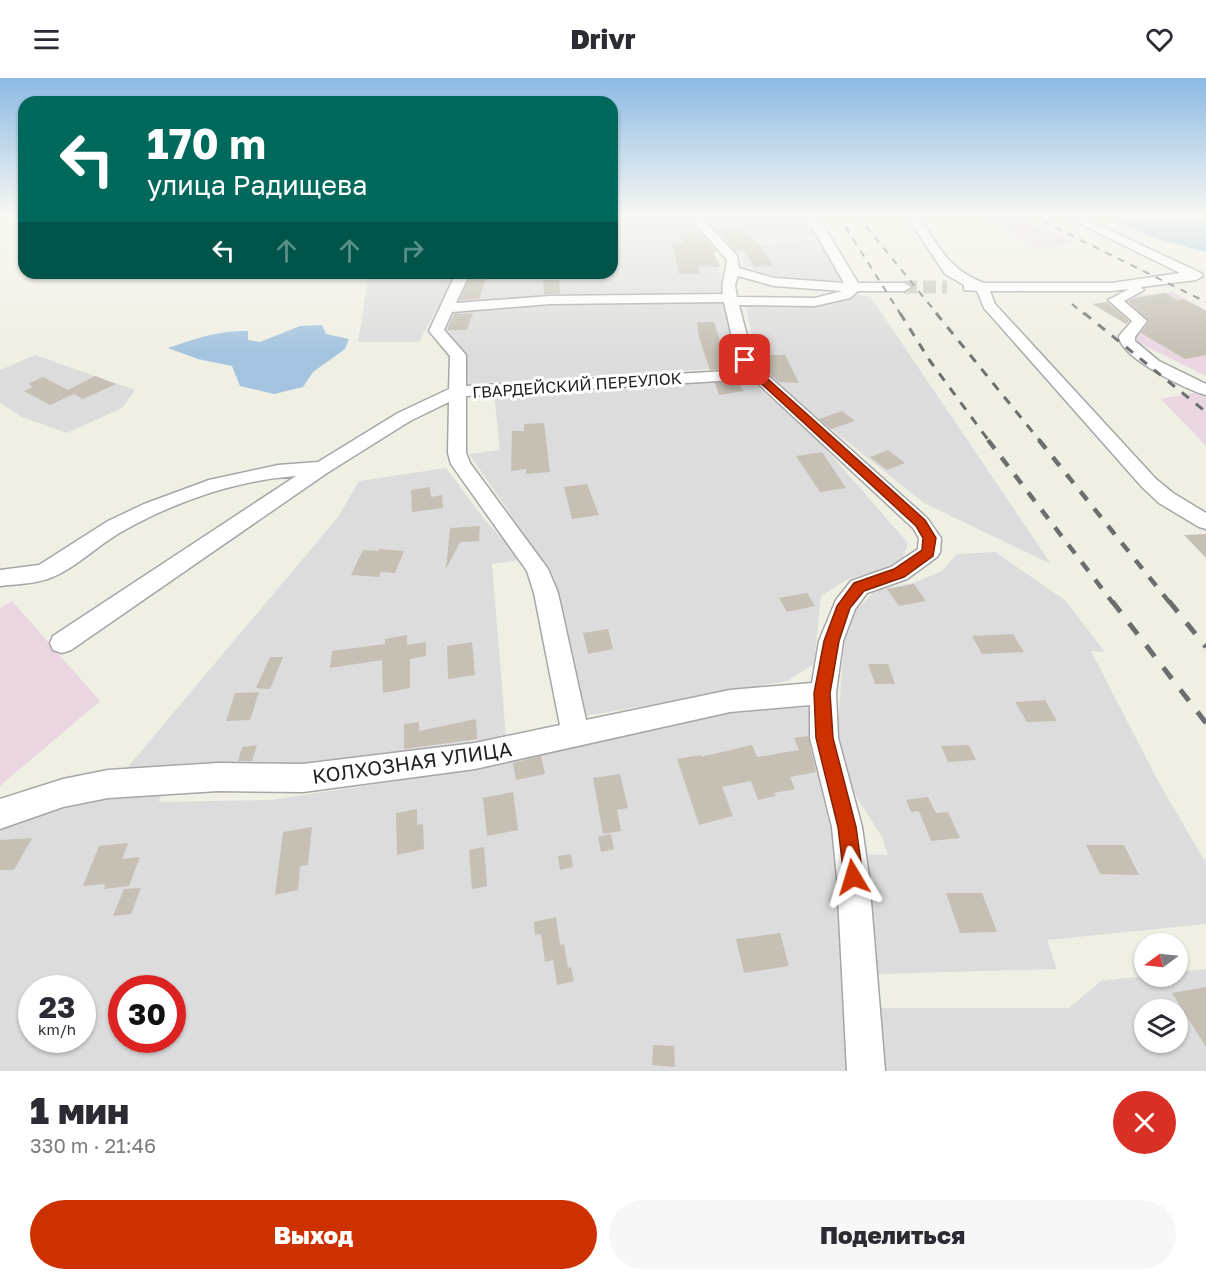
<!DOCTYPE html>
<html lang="ru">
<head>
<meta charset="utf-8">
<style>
	:root { --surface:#fff; --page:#f7f7f7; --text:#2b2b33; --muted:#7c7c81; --accent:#cd3100 }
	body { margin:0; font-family:"Golos Text",sans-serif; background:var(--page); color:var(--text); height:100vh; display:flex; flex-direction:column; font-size:22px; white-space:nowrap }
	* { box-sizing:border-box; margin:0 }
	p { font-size:20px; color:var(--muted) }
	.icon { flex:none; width:33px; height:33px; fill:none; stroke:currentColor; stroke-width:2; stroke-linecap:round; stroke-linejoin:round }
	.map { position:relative; height:993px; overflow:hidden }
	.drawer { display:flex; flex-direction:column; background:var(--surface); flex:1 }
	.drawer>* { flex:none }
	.hud { position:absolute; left:18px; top:18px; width:600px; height:183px; border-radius:18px; box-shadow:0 2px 4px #0004; background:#00695c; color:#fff; overflow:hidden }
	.needle { width:39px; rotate:255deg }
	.fabs { position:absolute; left:1134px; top:855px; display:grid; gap:12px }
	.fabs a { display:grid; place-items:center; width:54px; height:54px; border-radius:50%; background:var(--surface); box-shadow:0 2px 4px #0004; font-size:30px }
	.speed { position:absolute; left:18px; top:897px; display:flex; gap:12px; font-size:30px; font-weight:700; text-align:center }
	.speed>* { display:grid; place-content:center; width:78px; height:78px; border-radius:50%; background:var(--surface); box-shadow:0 2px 4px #0004; line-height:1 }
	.speed small { font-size:15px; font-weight:400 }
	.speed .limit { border:9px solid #d22; background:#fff; color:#111 }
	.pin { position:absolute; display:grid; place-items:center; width:51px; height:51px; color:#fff; margin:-26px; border-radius:12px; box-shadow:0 3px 9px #0006 }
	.me { position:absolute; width:66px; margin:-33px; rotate:353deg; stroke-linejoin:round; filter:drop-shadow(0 0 4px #0008) }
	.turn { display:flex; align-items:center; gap:21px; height:126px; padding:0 30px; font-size:27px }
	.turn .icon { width:78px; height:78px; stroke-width:2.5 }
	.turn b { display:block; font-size:42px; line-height:51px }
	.lanes { display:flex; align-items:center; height:57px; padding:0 30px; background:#0003; justify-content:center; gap:30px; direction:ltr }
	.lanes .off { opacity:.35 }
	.round { display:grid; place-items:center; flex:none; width:63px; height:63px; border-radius:32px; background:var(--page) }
	.overview { display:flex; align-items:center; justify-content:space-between; height:102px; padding:0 30px }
	h1 { font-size:36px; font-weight:800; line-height:45px }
	.primary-button { display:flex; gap:12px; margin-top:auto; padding:12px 30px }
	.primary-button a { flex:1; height:69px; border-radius:36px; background:var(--accent); color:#fff; font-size:24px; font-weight:800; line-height:69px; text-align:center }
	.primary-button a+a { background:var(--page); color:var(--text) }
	header { display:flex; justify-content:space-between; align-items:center; height:78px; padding:0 30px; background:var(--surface); font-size:27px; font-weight:800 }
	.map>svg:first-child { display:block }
	.residential { fill:#dddcdc; fill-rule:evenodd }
	.industrial { fill:#e9d6e1 }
	.water { fill:#a3c3df }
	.building { fill:#c5bfb4 }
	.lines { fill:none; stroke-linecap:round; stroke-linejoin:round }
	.minor-tunnel { stroke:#c6c5bd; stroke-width:13; stroke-dasharray:13 6; stroke-linecap:butt }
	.minor-casing { stroke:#a6a6a6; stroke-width:3 }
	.minor { fill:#fff; fill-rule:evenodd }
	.rail-far3 { stroke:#6d6d6d; stroke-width:2; stroke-dasharray:7 7; stroke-linecap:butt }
	.rail-far2 { stroke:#6d6d6d; stroke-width:3; stroke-dasharray:9 9; stroke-linecap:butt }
	.rail-far1 { stroke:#6d6d6d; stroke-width:4.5; stroke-dasharray:11 11; stroke-linecap:butt }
	.rail { stroke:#6d6d6d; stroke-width:5; stroke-dasharray:14 14; stroke-linecap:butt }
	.route { fill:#cd3100; stroke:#852000; stroke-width:1.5 }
	.labels { text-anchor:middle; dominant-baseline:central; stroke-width:6; stroke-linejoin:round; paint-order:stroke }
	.street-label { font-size:16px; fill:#1f1f1f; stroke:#fff }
	.near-street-label { font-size:20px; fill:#1f1f1f; stroke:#fff }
</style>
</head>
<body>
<header><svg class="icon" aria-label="menu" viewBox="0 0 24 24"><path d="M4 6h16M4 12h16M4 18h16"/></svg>Drivr<svg class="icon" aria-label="heart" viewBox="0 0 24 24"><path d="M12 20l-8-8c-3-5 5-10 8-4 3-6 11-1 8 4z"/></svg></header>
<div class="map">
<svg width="1206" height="993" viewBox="0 0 1206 993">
	<rect width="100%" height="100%" fill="#f0efe4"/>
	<path class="residential" d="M612,137H686L713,169L743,289L465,306L463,271L443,251L467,195H612Z
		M704,137H803L817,158L734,166Z
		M817,161L844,206L782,200L761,194L745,187L736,169Z
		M369,195H456L419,264H358Z
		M856,217L870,218L1051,486L924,425L774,305L758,283L745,227H810L850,222Z
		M35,277L135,312L122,330L67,355L22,339L0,325V292Z
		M748,300L819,363L908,465L903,481L883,491L848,501L821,518L814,586L787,603L580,639L549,492L469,376L500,372L494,316Z
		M446,390L485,442L521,482L492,486L506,659L367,681L122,696L338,439L359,403Z
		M995,474L1065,522L1105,574L1091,573L1158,703L1206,785V846L1047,862L1057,891L878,896L864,776L888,777L882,759L852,712L837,663L844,561L854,534L876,512L913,505L942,493L957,476Z
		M812,629L838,742L857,993H0V748L91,714L163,709L159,724L271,722L475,691L729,634ZM32,910H82V962H32ZM122,910H172V962H122Z
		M1206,891V993H881L874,930H1069L1101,903L1144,898H1178V894ZM1144,932H1178V964H1144Z"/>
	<path class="industrial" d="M985,137H1013L1075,165L1041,171L1013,156Z
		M1172,214L1206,232V298L1139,265L1135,261L1136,252L1160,247L1129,230L1127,224L1129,219Z
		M1197,314L1206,319V368L1161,321Z
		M12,523L100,623L0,708V530Z"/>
	<path class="water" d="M1118,137H1206V174L1149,159L1121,145Z
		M322,247L326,256L349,261L345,271L313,294L303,309L274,316L240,308L232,288L198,281L168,270C194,261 219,252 248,253V262L260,264L300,248Z"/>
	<path class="building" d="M738,150L761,168L774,188L754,189L744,172L735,173L717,152Z
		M698,153L717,174L713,175L721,189L698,188L700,196H679L672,166L685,164L677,156Z
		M472,195H488L479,221L460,222Z
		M543,202H559L560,216H544Z
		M1165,215L1178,222L1184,221L1206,233V277L1185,281L1141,255L1149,243L1128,223L1135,220Z
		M1107,224L1129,243L1126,246L1092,226Z
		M473,235L467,252H447L454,236Z
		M697,244H714L727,284H722L727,291L710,292L699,259Z
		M765,277H785L799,305L779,304L770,296Z
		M95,298L116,306L83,321L74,316L50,327L24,313L33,309L28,306L43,299L68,312Z
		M737,304L744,313L719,317L715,305Z
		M842,333L855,343L831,351L819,341Z
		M544,345L550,394L526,396V391L511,393L512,353H524V346Z
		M888,372L905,385L887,392L870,379Z
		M822,374L846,410L820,414L796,378Z
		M587,406L599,437L572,441L564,409Z
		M430,409L431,419L442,417L443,430L412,434L411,412Z
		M480,448L479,463L460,464L446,491L450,450Z
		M1206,456V480L1184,457Z
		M379,471L404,473L395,495L381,494L379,499L351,497L363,472L378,473Z
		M914,506L926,523L899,528L887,511Z
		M807,515L815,528L787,534L779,520Z
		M608,551L613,571L588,576L583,555Z
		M1013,556L1024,574L982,576L972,558Z
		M407,557V567L426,564V578L410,581V610L383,615L382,582L330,590L332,573L385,566V561Z
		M472,564L475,597L448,601L447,568Z
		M270,579H283L270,611L256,610Z
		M868,586H888L895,606H875Z
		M259,614L250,642L226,643L235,615Z
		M1045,622L1057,643L1027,644L1015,624Z
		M476,641L477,661L404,671V646L419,644V653Z
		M808,658L816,694L790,699L795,711L774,715L776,718L758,722L751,703L722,709L733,738L699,747L677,681L701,677V679L752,667L757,679L799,672L794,660Z
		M257,667L252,683H238L242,669Z
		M969,667L976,682L948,684L941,668Z
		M541,678L545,696L516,702L513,685Z
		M620,696L628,730L617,732L621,753L603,756L593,700Z
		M513,714L518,752L487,758L483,720Z
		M928,719L936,735L948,734L960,760L931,763L919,733L911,734L906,722Z
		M417,731V747L423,746L424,771L397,777L396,735Z
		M312,749L308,787L300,788L298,812L275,817L283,754Z
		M611,756L614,771L601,774L598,759Z
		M32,760L14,792H0V762Z
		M128,765L122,781L140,779L129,808L104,811L105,806L83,808L99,768Z
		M1086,767H1124L1139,797L1100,796Z
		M484,769L487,808L472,811L469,772Z
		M571,776L573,789L560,792L558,778Z
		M141,810L131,836L113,838L124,811Z
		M946,815H982L997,854L960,855Z
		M556,839L560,867L564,866L568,890L571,889L574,903L557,907L553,882L545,884L541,856L535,857L534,844Z
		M780,855L789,888L744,895L736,861Z
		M1206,909V969L1172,915Z
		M653,967L674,968L675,989L652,987Z"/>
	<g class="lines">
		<path class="minor-tunnel" d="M904,209H947"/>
		<defs>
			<path id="minor" d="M688,137H700L737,178L739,190L774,200L844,205L805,137H817L858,205H904L911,209L904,213H858L850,220L815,228L739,227L753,281L763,293L927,440L941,460L940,474L937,479L907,501L867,515L855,531L843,563L836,615L838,660L862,749L869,799L885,993H847L837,799L832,749L810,660V627L730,634L475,691L303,714L218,713L108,720L63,729L0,751V721L63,701L108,692L218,685L303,686L475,665L560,647L534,515L527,493L451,386L448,375L449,324L410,343L327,395L71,572L62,575L53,572L50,565L53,558L296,398C237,402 174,424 123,453C99,466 75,491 50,500C35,506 16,506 0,508V492L39,487L108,443L144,426L209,402L278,387L318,384L398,335L449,311L450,278L429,253L456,195H470L456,225L550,218L723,216C721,204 726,194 727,182ZM738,198L774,208L842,213L815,220L737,219L735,207ZM724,224L737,282L745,292L466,308V277L444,252L452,234L550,226ZM753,301L913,450L919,460L918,471L891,489L851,503L836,522L819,563L812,605L730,612L586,642L558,515L548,491L470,385L466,375V318Z
				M906,137H918C939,168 947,191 984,205H1112L1180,195L1062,137H1077L1201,195L1203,198L1196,202L1141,209L1144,212L1124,223L1147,243L1135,259V263L1159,283L1206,306V317C1187,312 1119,279 1119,258L1132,243L1108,222L1129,211L1112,213H990L995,226L1156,401L1173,415L1206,435V451L1199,449L1159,425L1142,409L984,230L977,213L964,212V207L945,196Z"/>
		</defs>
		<use href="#minor" class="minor-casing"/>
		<use href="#minor" class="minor"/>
		<path class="rail-far3" d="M838,137L901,237
			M857,137L938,237
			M1030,137L1206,224
			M1072,226L1085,237"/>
		<path class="rail-far2" d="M900,235L930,283L989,363
			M936,235L1040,363
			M1084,235L1206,334"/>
		<path class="rail-far1" d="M988,362L1113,525
			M1039,362L1170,525"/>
		<path class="rail" d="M1112,523L1206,645
			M1169,523L1206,569"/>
	</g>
	<linearGradient id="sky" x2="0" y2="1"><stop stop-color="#8cbae4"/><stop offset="0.5" stop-color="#f8f8f3"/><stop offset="1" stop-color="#f8f8f3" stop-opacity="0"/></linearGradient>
	<rect width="1206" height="276" fill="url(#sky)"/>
	<path class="route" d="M742,280H748L760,294L925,442L936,460L933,478L904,499L864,513L850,530L839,563L830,615L833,660L856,749L863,799L860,806L853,809L846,806L844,799L838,749L816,660L814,615L824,563L837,528L854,505L894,491L922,472L923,460L916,448L753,298L740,282Z"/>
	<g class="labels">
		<g class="street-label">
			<text transform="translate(577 307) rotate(-4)">ГВАРДЕЙСКИЙ ПЕРЕУЛОК</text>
		</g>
		<g class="near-street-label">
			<text transform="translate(412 684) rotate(-8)">КОЛХОЗНАЯ УЛИЦА</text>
		</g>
	</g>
</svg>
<div class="fabs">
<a><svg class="needle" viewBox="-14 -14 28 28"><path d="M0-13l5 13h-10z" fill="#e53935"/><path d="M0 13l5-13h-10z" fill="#7c7c81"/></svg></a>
<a><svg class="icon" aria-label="layers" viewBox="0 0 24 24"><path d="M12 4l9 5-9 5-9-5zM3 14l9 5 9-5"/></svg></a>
</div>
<div class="speed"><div>23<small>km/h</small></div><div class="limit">30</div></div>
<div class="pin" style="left:745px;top:282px;background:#d93025"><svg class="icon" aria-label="arrive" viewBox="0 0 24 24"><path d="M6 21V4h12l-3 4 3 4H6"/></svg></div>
<svg class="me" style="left:853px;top:799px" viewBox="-20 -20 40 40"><path d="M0-17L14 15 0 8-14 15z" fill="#cd3100" stroke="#fff" stroke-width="4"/></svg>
<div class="hud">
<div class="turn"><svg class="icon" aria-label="left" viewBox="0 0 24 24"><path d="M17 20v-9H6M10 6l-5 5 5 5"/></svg><div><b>170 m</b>улица Радищева</div></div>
<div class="lanes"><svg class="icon" aria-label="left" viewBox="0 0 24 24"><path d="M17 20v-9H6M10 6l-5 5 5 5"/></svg><svg class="icon off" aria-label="ahead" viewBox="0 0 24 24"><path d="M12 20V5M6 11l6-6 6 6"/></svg><svg class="icon off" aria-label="ahead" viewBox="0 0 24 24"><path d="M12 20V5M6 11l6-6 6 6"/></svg><svg class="icon off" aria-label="right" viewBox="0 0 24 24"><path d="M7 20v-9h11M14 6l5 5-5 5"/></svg></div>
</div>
</div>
<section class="drawer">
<div class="overview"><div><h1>1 мин</h1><p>330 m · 21:46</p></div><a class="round" style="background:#d93025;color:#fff"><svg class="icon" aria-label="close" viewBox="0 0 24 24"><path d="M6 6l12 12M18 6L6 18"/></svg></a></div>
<div class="primary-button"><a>Выход</a><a>Поделиться</a></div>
</section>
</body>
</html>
